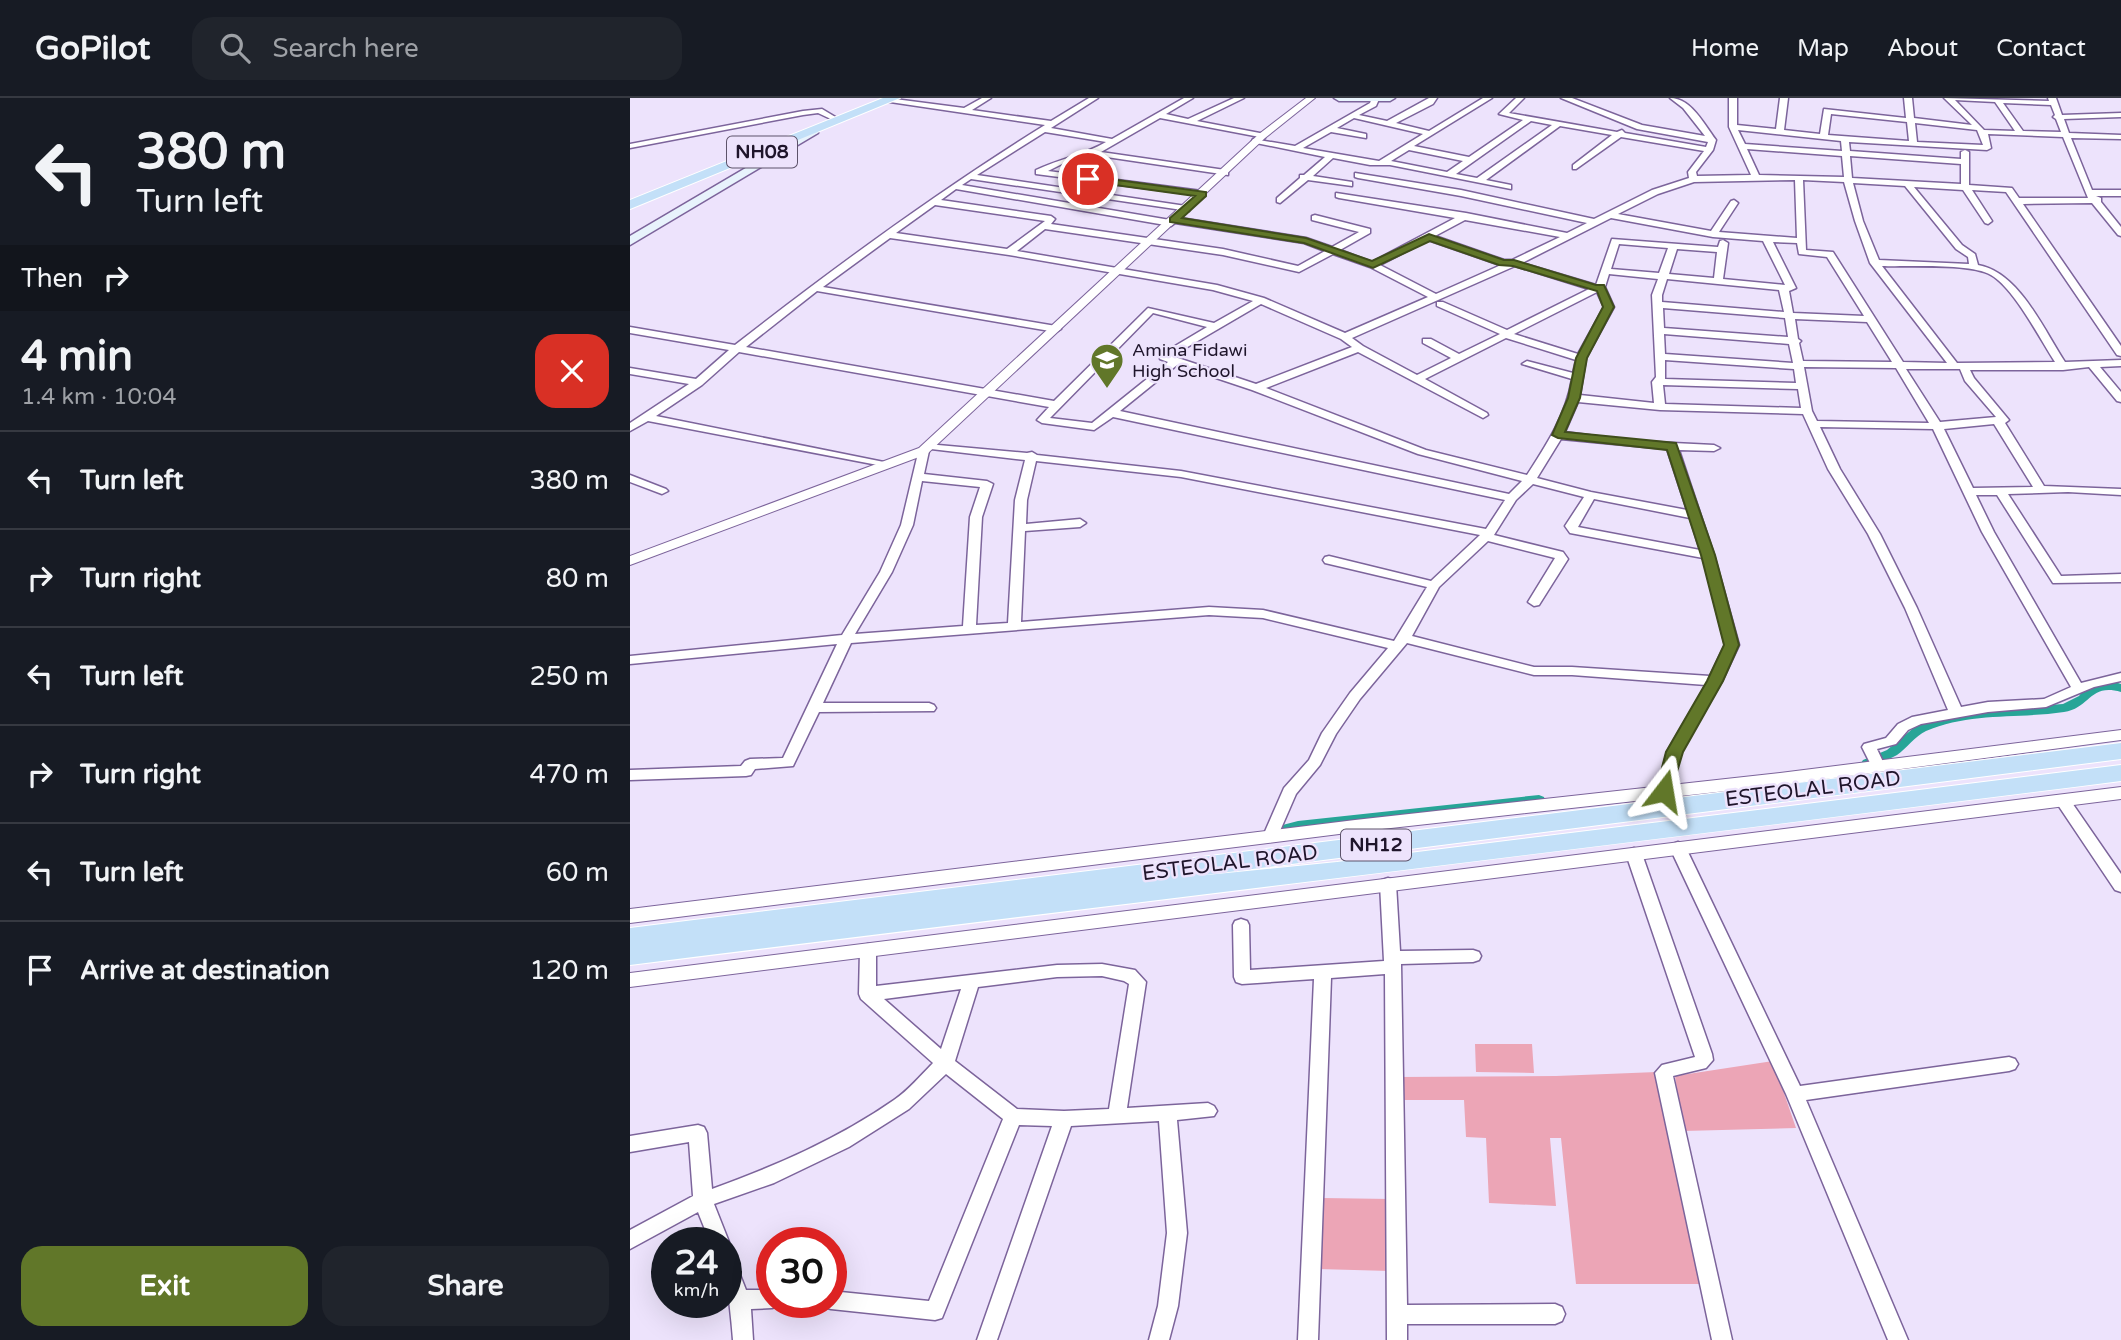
<!DOCTYPE html>
<html lang="en">
<head>
<meta charset="utf-8">
<style>
	:root { --surface:#171b24; --page:#20242c; --text:#f1f3f6; --muted:#9ea1a6; --line:#363941; --accent:#617729 }
	body { margin:0; font-family:"Varela Round",sans-serif; background:var(--page); color:var(--text); height:100vh; display:flex; flex-direction:column; font-size:26px; white-space:nowrap }
	* { box-sizing:border-box; margin:0 }
	p { font-size:23px; color:var(--muted) }
	.icon { flex:none; width:38px; height:38px; fill:none; stroke:currentColor; stroke-width:2; stroke-linecap:round; stroke-linejoin:round }
	.map { position:relative; flex:1; overflow:hidden }
	.panel { display:flex; flex-direction:column; background:var(--surface); width:630px }
	.panel>* { flex:none }
	.banner { background:#171b24; color:var(--text); overflow:hidden }
	.speed { position:absolute; left:21px; top:1129px; display:flex; gap:14px; font-size:35px; font-weight:700; text-align:center }
	.speed>* { display:grid; place-content:center; width:91px; height:91px; border-radius:50%; background:var(--surface); box-shadow:0 7px 28px #0002; line-height:1 }
	.speed small { font-size:18px; font-weight:400 }
	.speed .limit { border:10px solid #d22; background:#fff; color:#111 }
	.pin { position:absolute; display:grid; place-items:center; width:60px; height:60px; color:#fff; margin:-30px; border:4px solid #fff; border-radius:50%; box-shadow:0 2px 7px #0007 }
	.me { position:absolute; width:77px; margin:-38px; rotate:14deg; stroke-linejoin:round; filter:drop-shadow(0 0 5px #0008) }
	.turn { display:flex; align-items:center; gap:24px; height:147px; padding:0 21px; font-size:32px }
	.turn .icon { width:91px; height:91px; stroke-width:2.5 }
	.turn b { display:block; font-size:49px; line-height:60px }
	.then { display:flex; align-items:center; height:66px; padding:0 21px; background:#0003; gap:14px; font-size:26px }
	.round { display:grid; place-items:center; flex:none; width:74px; height:74px; border-radius:21px; background:var(--page) }
	.overview { display:flex; align-items:center; justify-content:space-between; height:119px; padding:0 21px }
	h1 { font-size:42px; font-weight:800; line-height:52px }
	.button { display:flex; gap:14px; margin-top:auto; padding:14px 21px }
	.button a { flex:1; height:80px; border-radius:21px; background:var(--accent); color:#fff; font-size:28px; font-weight:800; line-height:80px; text-align:center }
	.button a+a { background:var(--page); color:var(--text) }
	ul { padding:0; list-style:none }
	li { display:flex; align-items:center; gap:21px; height:98px; padding:0 21px; border-top:2px solid var(--line) }
	li div { flex:1 }
	li b { display:block; font-size:26px }
	li em { font-style:normal }
	header { display:flex; align-items:center; gap:42px; box-sizing:border-box; height:98px; padding:0 35px; background:var(--surface); border-bottom:2px solid var(--line) }
	header strong { font-size:33px }
	nav { display:flex; gap:38px; margin-inline-start:auto; font-size:24px }
	.search { width:490px; height:63px; background:var(--page); display:flex; align-items:center; gap:18px; box-sizing:border-box; padding:0 24px; border-radius:21px; color:var(--muted); font-size:26px }
	main { display:flex; flex:1; min-height:0 }
	.map>svg:first-child { display:block }
	.green { fill:#eca5b6 }
	.lines { fill:none; stroke-linecap:round; stroke-linejoin:round }
	.canal { fill:#27a597; fill-rule:evenodd }
	.minor-casing { stroke:#7c649b; stroke-width:3 }
	.tertiary-casing { stroke:#7c649b; stroke-width:2 }
	.secondary-casing { stroke:#7c649b; stroke-width:3 }
	.trunk-casing { stroke:#fff; stroke-width:2 }
	.minor { fill:#fff; fill-rule:evenodd }
	.tertiary { fill:#fff; fill-rule:evenodd }
	.secondary { fill:#e8f3fc; fill-rule:evenodd }
	.trunk { fill:#c3e0f8; fill-rule:evenodd }
	.route { fill:#617729; stroke:#3f4d1b; stroke-width:2 }
	.labels { text-anchor:middle; dominant-baseline:central; stroke-width:5; stroke-linejoin:round; paint-order:stroke }
	.far-poi-label { font-size:18px; fill:#1f152b; stroke:#ede3fc; text-anchor:start }
	.shield { fill:#ede3fc; stroke:#5d536a; stroke-width:2 }
	.shield-label { font-size:19px; font-weight:bold; fill:#1f152b }
	.street-label { font-size:21px; fill:#1f152b; stroke:#ede3fc }
</style>
</head>
<body>
<header>
<strong>GoPilot</strong>
<div class="search"><svg class="icon" aria-label="search" viewBox="0 0 24 24"><circle cx="10" cy="10" r="6"/><path d="M15 15l6 6"/></svg>Search here</div>
<nav><a>Home</a><a>Map</a><a>About</a><a>Contact</a></nav>
</header>
<main>
<section class="panel">
<div class="banner">
<div class="turn"><svg class="icon" aria-label="left" viewBox="0 0 24 24"><path d="M17 20v-9H6M10 6l-5 5 5 5"/></svg><div><b>380 m</b>Turn left</div></div>
<div class="then">Then<svg class="icon" aria-label="right" viewBox="0 0 24 24"><path d="M7 20v-9h11M14 6l5 5-5 5"/></svg></div>
</div>
<div class="overview"><div><h1>4 min</h1><p>1.4 km · 10:04</p></div><a class="round" style="background:#d93025;color:#fff"><svg class="icon" aria-label="close" viewBox="0 0 24 24"><path d="M6 6l12 12M18 6L6 18"/></svg></a></div>
<ul>
<li><svg class="icon" aria-label="left" viewBox="0 0 24 24"><path d="M17 20v-9H6M10 6l-5 5 5 5"/></svg><div><b>Turn left</b></div><em>380 m</em></li>
<li><svg class="icon" aria-label="right" viewBox="0 0 24 24"><path d="M7 20v-9h11M14 6l5 5-5 5"/></svg><div><b>Turn right</b></div><em>80 m</em></li>
<li><svg class="icon" aria-label="left" viewBox="0 0 24 24"><path d="M17 20v-9H6M10 6l-5 5 5 5"/></svg><div><b>Turn left</b></div><em>250 m</em></li>
<li><svg class="icon" aria-label="right" viewBox="0 0 24 24"><path d="M7 20v-9h11M14 6l5 5-5 5"/></svg><div><b>Turn right</b></div><em>470 m</em></li>
<li><svg class="icon" aria-label="left" viewBox="0 0 24 24"><path d="M17 20v-9H6M10 6l-5 5 5 5"/></svg><div><b>Turn left</b></div><em>60 m</em></li>
<li><svg class="icon" aria-label="arrive" viewBox="0 0 24 24"><path d="M6 21V4h12l-3 4 3 4H6"/></svg><div><b>Arrive at destination</b></div><em>120 m</em></li>
</ul>
<div class="button"><a>Exit</a><a>Share</a></div>
</section>
<div class="map">
<svg width="1491" height="1242" viewBox="0 0 1491 1242">
	<rect width="100%" height="100%" fill="#ede3fc"/>
	<path class="green" d="M845,946H902L904,975L846,974Z
		M1143,963L1166,1030L1053,1033L1045,978Z
		M1027,974L1070,1186H946L931,1040H920L926,1108L859,1105L856,1040L836,1039L834,1002H768V979L926,978Z
		M692,1100L761,1101L760,1173L688,1171Z"/>
	<g class="lines">
		<path class="canal" d="M1479,582L1491,586V594C1459,585 1461,610 1434,614C1388,621 1340,614 1296,633C1285,638 1277,650 1267,657C1258,662 1247,666 1237,669L1231,665L1233,662L1257,652L1286,628L1340,613L1433,606L1449,598L1454,591Z
			M909,697L914,699L915,702L914,705L668,733L646,738L641,736L639,733L641,730L668,723Z"/>
		<defs>
			<path id="minor" d="M257,0L334,10L352,0H361L342,12L421,23L459,0H468L421,30L482,41L554,0H563L536,16L558,21L604,0H614L567,23L635,36V40L530,20L471,54L595,72L598,73V77L463,57L434,65L418,73L572,93L575,94V98L406,76V72C429,61 454,57 476,44L415,34L347,77L556,108L559,109V113L341,81L332,87L540,122L544,119L676,140L702,149L729,134L682,122V118L685,117L740,131V135L710,152L742,164L825,120L709,100L706,99V95L836,115L937,135L957,125L831,98L728,80L725,79V75L831,92L964,121L1022,92L1059,80L1058,74L1074,53L991,39L946,71H943V67L982,37L930,28L856,82L881,87V91L760,67H740L703,60L683,78L722,84V88L678,82L650,105L647,104V100L670,80V77H674L695,59L626,45L622,43L623,41L665,48L740,5L742,0L749,1L746,8L729,17L757,23L799,0H807L803,6L766,25L799,33L853,0H862L784,48L839,59L893,22L869,16L886,0H894L879,15L987,34L992,32L995,35L1076,49L1078,44L1007,31L931,0H942L1012,27L1075,38L1053,10L1040,0C1061,0 1074,26 1086,42L1083,52L1066,74L1067,78L1121,77L1099,29V0H1107V27L1146,31L1150,0H1158L1154,32L1190,36L1194,11L1276,20L1274,0H1282L1284,20L1342,27L1314,0L1419,3L1418,0H1426L1432,17L1491,15V19L1434,21L1439,35L1491,37V41L1441,40L1462,92H1491V98H1466L1471,100V104L1491,129V138L1488,137L1462,105L1393,106L1491,248V258L1487,257L1376,94L1342,92L1362,123L1358,126L1355,125L1333,92L1284,89L1332,147L1345,156L1348,167C1389,174 1414,232 1435,264L1491,262V268L1470,269L1491,294V304L1487,303L1459,269L1433,272H1340L1344,280L1379,322L1375,325L1414,388L1491,391V397L1438,394L1378,396L1431,478L1491,476V484L1423,485L1367,397H1346L1364,434L1451,585L1491,575V583L1464,589L1416,609L1358,614L1291,626L1278,632L1266,646L1247,651L1254,666L1252,669H1242L1232,649L1234,646L1256,640L1268,626L1282,619L1318,612L1275,510L1238,436L1198,371L1173,316L1030,312L948,304L935,334L1003,343L1084,347L1090,350L1084,353L1049,352L1084,457L1109,547L1092,583L1051,654L1039,697H1029L1027,693L1037,654L1076,587L942,577H904L777,545L730,601L706,636L690,667L666,696L646,742H636L633,738L654,690L679,662L692,635L720,595L758,550L633,520L579,517L221,545L193,605H299L304,607L306,610L304,613L189,614L163,668L125,671L121,677L116,678L0,682V672L111,668L115,663L120,661L153,660L207,546L0,566V558L212,537L250,474L271,427L289,351H297L299,353L294,376L357,383L363,386L352,419L346,527L378,525L385,402L395,362L301,351L297,350V346L397,355L402,354L407,357L551,373L856,431L875,402L483,319L464,332L412,325L407,322L419,309L109,254L72,287L26,318L254,364L260,367L258,369L18,323L0,333V325L59,286L0,276V270L66,281L99,252L0,235V229L105,247C205,169 307,94 415,27L260,4H257ZM1325,2L1365,4L1385,33L1354,32ZM1373,5L1421,7L1425,17L1423,19L1426,21L1431,34L1393,33ZM1201,16L1277,24L1279,43L1198,37ZM724,20L793,36L749,63L673,50L701,34L736,40V36L707,30ZM901,23L922,27L847,80L826,76ZM1285,25L1347,32L1353,47L1287,44ZM1108,32L1211,43L1212,53L1115,46ZM1358,36L1433,39L1458,100H1389L1382,90L1339,87V54L1335,52L1331,54V61L1220,53L1219,44L1357,52L1361,50ZM1117,51L1212,58L1214,79L1129,77ZM779,52L833,63L817,74L761,63ZM1220,58L1331,66V86L1222,80ZM1165,82L1167,140L1089,134L1108,105L1104,102L1101,103L1081,133L988,116L1028,96L1064,84ZM1173,82L1214,84L1225,123L1240,165L1317,265L1273,264L1203,154L1176,152ZM1223,85L1275,88L1326,151L1338,159L1339,166L1249,162L1233,123ZM326,91L541,128L545,125L674,145L695,153L668,168L593,151L421,126L425,121L421,118L311,102ZM305,107L415,123L377,151L266,135ZM981,120L1083,139L1133,143L1155,187L1093,181L1098,145L1093,142L1090,143L1088,149L982,141L966,187L892,165ZM835,122L930,139L882,162H874L805,138ZM415,131L593,157L669,174L703,156L740,169L798,199L715,235L634,200L587,187L387,153ZM260,140L379,157L583,192L623,203L584,225L518,210L424,303L116,249L187,193L426,234L431,231L426,228L193,189ZM798,142L870,167H871L806,196L750,167ZM1143,144L1167,145L1169,156L1197,159L1234,218L1163,215L1159,193L1166,190ZM989,146L1038,150L1029,175L981,171ZM1047,151L1087,154L1084,180L1039,176ZM885,168L959,191L877,232L813,204H807V208L870,236L829,256L801,241H793V245L821,260L787,277L733,248L722,240ZM1252,168C1277,169 1340,165 1361,177C1384,190 1410,241 1425,264L1327,265ZM979,176L1028,181L1022,197L1026,279L1022,284L1024,305L950,297L956,260L984,209L975,189ZM1037,181L1149,192L1154,214L1032,204V197ZM967,194L974,209L948,256L884,236ZM631,206L711,241L722,249L626,286L542,258ZM1033,210L1155,220L1158,239L1034,230ZM523,215L577,229L530,257V261L538,264L462,325L420,320ZM1165,221L1237,224L1262,264L1173,263L1169,245L1171,243L1168,241ZM1034,236L1159,246L1163,265L1035,256ZM876,240L946,262L943,275L897,263L892,266L942,281C936,317 917,346 897,377L796,352L636,290L728,254L853,320L858,317L857,315L795,281ZM1035,262L1164,271L1166,285L1035,281ZM547,267L622,292L788,356L892,383L879,396L490,313ZM1174,269L1266,270L1299,325L1187,323L1182,313ZM1276,271H1330L1335,283L1366,319L1310,324ZM1033,287L1168,291L1171,310L1035,306ZM1364,326L1403,389L1343,390L1314,331ZM1190,329L1303,331L1352,434L1441,589L1414,601L1358,604L1331,609L1287,510L1250,436L1210,371ZM931,341L1037,351L1057,412L961,394L907,380ZM406,363L551,379L850,437L801,483L699,458L695,459L693,462L695,465L797,489L764,543L633,512L579,509L391,524L395,433L450,429L456,425L450,421L396,426L397,402ZM292,383L350,389L340,419L333,528L225,536L262,474L283,427ZM903,386L954,399L935,428L940,435L1073,460L1095,547L1080,578L942,569H904L782,538L809,489L858,443L925,460L898,504L904,508L909,507L938,461L933,454L864,437L886,402ZM964,401L1060,420L1070,452L948,429Z
				M192,11L207,20L203,22L188,15L173,17L0,50V46L173,13Z
				M0,377L36,391L38,393L32,396L0,384Z
				M1433,698L1438,699L1491,776V794L1485,792L1428,707L1426,703L1428,699Z
				M1048,744L1053,746L1056,750L1170,988L1379,959L1385,961L1388,966L1385,971L1379,973L1176,1002L1278,1242H1258L1156,996L1040,750L1043,746Z
				M1004,750L1009,752L1012,756L1082,956L1083,962L1076,970L1043,978L1102,1242H1082L1025,975L1032,967L1065,959L996,756L999,752Z
				M758,780L764,782L766,786L770,853L843,852L849,854L851,858L849,862L843,864L771,866L777,1207L925,1206L932,1209L935,1216L932,1223L925,1226H777V1242H757L755,876L701,880L688,1242H668L684,881L612,886L606,884L604,879L603,827L605,823L611,821L617,823L619,827L620,872L754,863L750,786L752,782Z
				M238,846L244,848L246,852V888L427,867L472,866L505,872L516,884L497,1010L578,1005L584,1008L587,1013L584,1018L547,1022L557,1135L548,1208L539,1242H519L528,1208L537,1135L529,1023L441,1028L367,1242H347L422,1028L389,1027L312,1220L305,1222L201,1211L194,1209L192,1204H201V1193L299,1203L373,1021L316,976L279,1011L219,1049L144,1085L84,1106L99,1144L96,1149V1144H80L68,1114L0,1151V1132L63,1098L59,1044L0,1054V1038L68,1027L74,1029L77,1035L82,1091C145,1068 208,1041 264,1002C279,992 291,977 303,965L231,901L229,896L230,852L232,848ZM472,878L494,883L499,886L479,1011L434,1013L387,1011L325,963L348,889L427,879ZM331,891L311,951L254,901Z
				M96,1156L103,1159L116,1192H142V1204H151L149,1208L142,1210L121,1211L123,1242H103C101,1213 96,1185 96,1156Z"/>
			<path id="tertiary" d="M676,0H685L635,40L297,356L0,467V458L289,350L629,36Z
				M1491,632V642L1150,687L725,734L0,825V811L725,722L1150,675Z
				M1491,689V701L0,889V875Z"/>
			<path id="secondary" d="M704,0H765L760,3H709Z
				M184,30L188,31V35L0,147V138Z"/>
			<path id="trunk" d="M253,0H270L0,111V102Z
				M1491,645V661L567,778L707,764L1491,667V683C994,746 497,805 0,867V830Z"/>
		</defs>
		<use href="#minor" class="minor-casing"/>
		<use href="#tertiary" class="tertiary-casing"/>
		<use href="#secondary" class="secondary-casing"/>
		<use href="#trunk" class="trunk-casing"/>
		<use href="#minor" class="minor"/>
		<use href="#tertiary" class="tertiary"/>
		<use href="#secondary" class="secondary"/>
		<use href="#trunk" class="trunk"/>
	</g>
	<path class="route" d="M458,78L576,94V98L552,120L676,140L742,163L799,136L874,162H884L966,187H974L984,209L957,260L950,300L935,334L1046,345L1085,457L1109,547L1093,583L1053,654L1040,697L1034,699L1026,693L1036,654L1077,583L1094,547L1071,457L1037,352L928,340L922,337L938,300L946,260L973,209L967,193L883,168L869,167L800,143L743,170L674,145L540,124V120L565,98L455,83V79Z"/>
	<defs>
		<symbol id="school-pin" viewBox="-11 -11 22 30"><path d="M0 17L-7.5 6A9.5 9.5 0 1 1 7.5 6Z" fill="#617729" stroke="#ede3fc"/><path d="M0-5L7-2L0 1L-7-2ZM-4 1L0 2.5L4 1V4Q0 6-4 4Z" fill="#fff"/></symbol>
	</defs>
	<g fill-rule="evenodd">
		<use href="#school-pin" x="458" y="243" width="38" height="52"/>
	</g>
	<g class="labels">
		<g class="far-poi-label">
			<text x="502" y="252">Amina Fidawi<tspan x="502" dy="21">High School</tspan></text>
		</g>
		<g class="shield">
			<rect x="97" y="38.5" width="70" height="31" rx="5"/>
			<rect x="711" y="731.5" width="70" height="31" rx="5"/>
		</g>
		<g class="shield-label">
			<text x="132" y="54">NH08</text>
			<text x="746" y="747">NH12</text>
		</g>
		<g class="street-label">
			<text transform="translate(1183 691) rotate(-7)">ESTEOLAL ROAD</text>
			<text transform="translate(600 765) rotate(-7)">ESTEOLAL ROAD</text>
		</g>
	</g>
</svg>
<div class="speed"><div>24<small>km/h</small></div><div class="limit">30</div></div>
<div class="pin" style="left:458px;top:81px;background:#d93025"><svg class="icon" aria-label="arrive" viewBox="0 0 24 24"><path d="M6 21V4h12l-3 4 3 4H6"/></svg></div>
<svg class="me" style="left:1034px;top:693px" viewBox="-20 -20 40 40"><path d="M0-17L14 15 0 8-14 15z" fill="#617729" stroke="#fff" stroke-width="4"/></svg>
</div>
</main>
</body>
</html>
